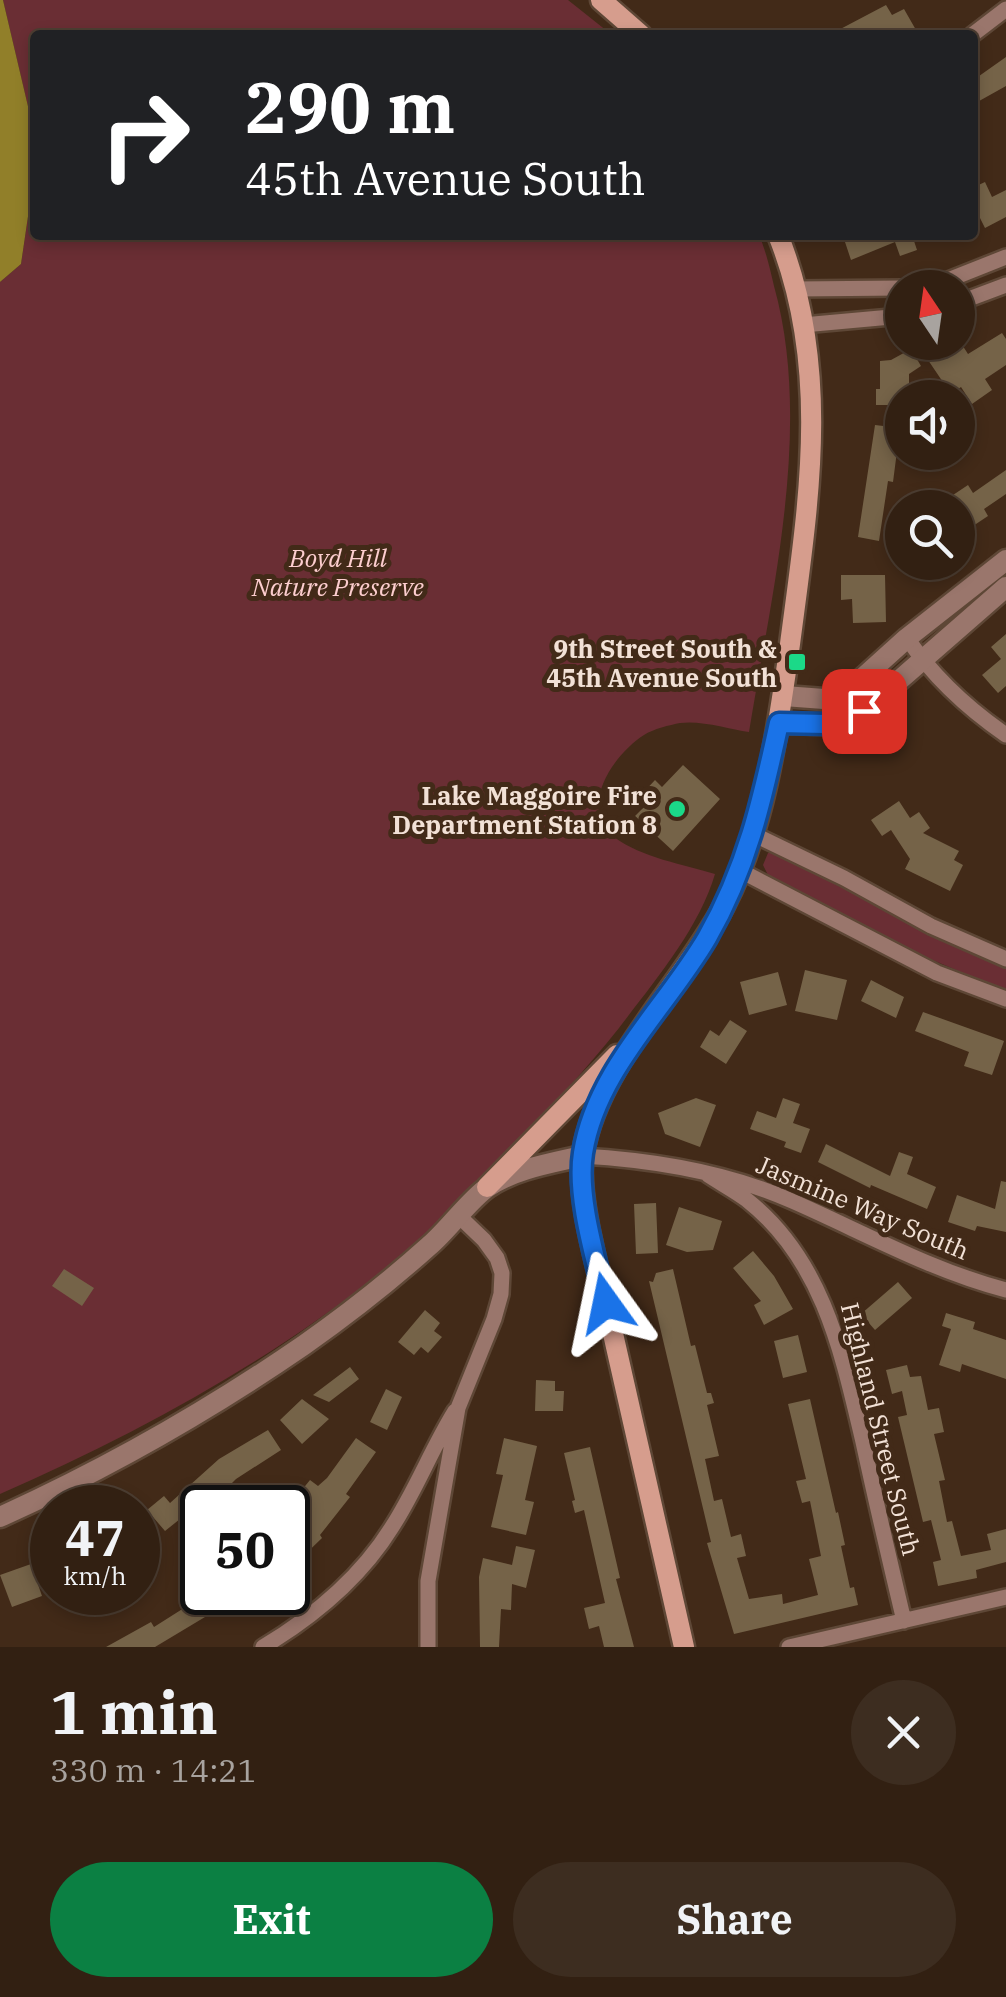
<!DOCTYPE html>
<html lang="en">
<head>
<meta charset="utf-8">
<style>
	:root { --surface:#322012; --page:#3d2d20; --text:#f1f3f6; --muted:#a8a39f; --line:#4d3e32; --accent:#0b8043 }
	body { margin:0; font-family:"IBM Plex Serif",serif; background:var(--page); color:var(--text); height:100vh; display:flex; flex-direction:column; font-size:38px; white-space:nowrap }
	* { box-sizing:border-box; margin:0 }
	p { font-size:32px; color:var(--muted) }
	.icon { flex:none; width:55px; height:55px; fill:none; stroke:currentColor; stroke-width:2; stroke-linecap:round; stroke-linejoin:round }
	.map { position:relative; height:1647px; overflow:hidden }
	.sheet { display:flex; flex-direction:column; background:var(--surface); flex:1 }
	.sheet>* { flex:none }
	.guide { position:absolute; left:30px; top:30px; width:948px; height:210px; border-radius:10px; box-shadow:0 5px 15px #0003,0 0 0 2px var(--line); background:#202124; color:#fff; overflow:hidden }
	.needle { width:65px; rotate:347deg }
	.buttons { position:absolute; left:885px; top:270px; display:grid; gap:20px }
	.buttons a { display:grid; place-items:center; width:90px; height:90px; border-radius:50%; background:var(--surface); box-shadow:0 5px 15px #0003,0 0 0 2px var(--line); font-size:50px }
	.speed { position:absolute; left:30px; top:1485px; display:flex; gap:20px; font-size:50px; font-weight:700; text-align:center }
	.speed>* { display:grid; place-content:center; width:130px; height:130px; border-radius:50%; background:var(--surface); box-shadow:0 5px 15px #0003,0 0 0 2px var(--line); line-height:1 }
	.speed small { font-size:25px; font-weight:400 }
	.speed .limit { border:5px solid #111; border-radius:15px; background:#fff; color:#111 }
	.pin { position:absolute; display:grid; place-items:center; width:85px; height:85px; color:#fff; margin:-42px; border-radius:20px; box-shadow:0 5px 15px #0006 }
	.me { position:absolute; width:110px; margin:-55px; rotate:348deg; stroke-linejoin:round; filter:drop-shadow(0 0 8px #0008) }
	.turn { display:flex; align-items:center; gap:35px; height:210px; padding:0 50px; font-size:45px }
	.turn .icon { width:130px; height:130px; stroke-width:2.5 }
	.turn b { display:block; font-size:70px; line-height:85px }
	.round { display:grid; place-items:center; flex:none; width:105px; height:105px; border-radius:52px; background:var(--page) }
	.head { display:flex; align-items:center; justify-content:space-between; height:170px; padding:0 50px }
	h1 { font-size:60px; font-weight:700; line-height:75px }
	.button { display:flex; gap:20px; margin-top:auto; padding:20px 50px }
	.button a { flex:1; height:115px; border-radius:60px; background:var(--accent); color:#fff; font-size:40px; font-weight:700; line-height:115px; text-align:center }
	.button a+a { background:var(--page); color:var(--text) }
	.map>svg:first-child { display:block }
	.green { fill:#6a2e34 }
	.water { fill:#917f29 }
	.building { fill:#756348 }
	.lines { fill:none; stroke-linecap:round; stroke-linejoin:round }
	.minor-casing { stroke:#5e4736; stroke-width:20 }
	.tertiary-casing { stroke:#5e4736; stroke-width:25 }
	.secondary-casing { stroke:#5e4736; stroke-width:25 }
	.minor { stroke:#9a766c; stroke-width:15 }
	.tertiary { stroke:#9a766c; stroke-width:20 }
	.secondary { stroke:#d69d8d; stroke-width:20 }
	.route-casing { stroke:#114b97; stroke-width:25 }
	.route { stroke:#1a73e8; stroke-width:18 }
	.poi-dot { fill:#1bd988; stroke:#422a18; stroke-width:4 }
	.labels { text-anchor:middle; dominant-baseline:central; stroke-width:10; stroke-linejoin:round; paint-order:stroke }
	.park-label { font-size:25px; font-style:italic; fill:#fdcecf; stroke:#422a18 }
	.poi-label { font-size:25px; font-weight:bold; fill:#f2e1d6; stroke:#422a18; text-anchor:end }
	.street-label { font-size:25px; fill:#f2e1d6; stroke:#422a18 }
</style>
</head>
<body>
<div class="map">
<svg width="1006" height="1647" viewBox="0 0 1006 1647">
	<rect width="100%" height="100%" fill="#422a18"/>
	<path class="green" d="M3,0H568L612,35H35V136Z
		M35,169V235H759C766,251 770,269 774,286C813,426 772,591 749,732C729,729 701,720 680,723C670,725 653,729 644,735C614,754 577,807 614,837C642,858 683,864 715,874C699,929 653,983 619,1028C575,1084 524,1134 474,1184C451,1207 429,1233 404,1254C282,1355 144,1431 0,1494V282L21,264Z
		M768,853H776L947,943L1006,968V991L885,940L769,877L763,865Z"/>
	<path class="water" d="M0,0H3L35,136V169L21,264L0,282Z"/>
	<path class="building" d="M886,5L892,15L904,9L916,30L908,35H829Z
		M1006,57V86L972,105V81Z
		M985,182L992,197L1006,190V217L985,228L980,218L972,222V188Z
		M855,235H912L917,250L900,256L895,242L851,260L844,239Z
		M1002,333L1006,339V365L985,379L992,390L972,404L961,387L951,394L928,360L959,340L968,354Z
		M911,349L921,366L909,374V394H898V405H876V389H880V361L891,360Z
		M875,425L900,428L893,482L888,481L879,541L858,537Z
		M1006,470V494L984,509L988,516L961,534L958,528V508L950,497L968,485L973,493Z
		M841,575H885L886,622L853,623L852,599L841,600Z
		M1006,634V686L998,693L982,675L1001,659L991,647Z
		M683,765L720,799L673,851L635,816L649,802L641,795L655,780L662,787Z
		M899,801L910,818L919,812L930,828L923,833L959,851L954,860L963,865L950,891L905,869L910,859L891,830L882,836L871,820Z
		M805,970L847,980L837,1020L795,1011Z
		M778,972L787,1005L749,1015L740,982Z
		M871,980L904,997L896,1018L861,1001Z
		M923,1012L1004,1041L992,1075L964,1066L969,1052L915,1031Z
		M730,1020L747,1031L726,1064L700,1047L710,1030L719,1036Z
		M696,1098L716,1105L700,1147L665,1134L658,1113Z
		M783,1098L800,1104L793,1123L810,1129L801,1153L784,1147L786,1142L750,1129L757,1111L776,1118Z
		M826,1144L890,1176L899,1152L913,1157L907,1174L936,1187L927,1209L871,1185L870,1188L818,1162Z
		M1001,1181L1006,1182V1232L977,1226L975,1231L948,1222L957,1195L995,1209Z
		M656,1203L658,1253L636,1254L634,1204Z
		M679,1207L722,1221L713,1250L687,1252L666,1245Z
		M753,1251L774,1276L793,1309L764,1325L754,1305L761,1301L733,1268Z
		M64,1269L94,1288L82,1306L52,1286Z
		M673,1269L691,1346L695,1345L707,1393H711L714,1403L707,1405L719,1456L705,1459L714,1501L722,1499L731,1537L741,1534L746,1556L737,1558L749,1599L782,1594L783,1604L818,1595L809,1559L821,1556L810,1501L802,1503L796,1481L806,1479L788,1404L810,1399L836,1513L838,1512L845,1545L841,1546L850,1588L854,1587L858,1605L734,1634L707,1543L711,1542L649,1281L653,1282L656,1273Z
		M898,1282L912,1298L875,1330L861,1314Z
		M425,1310L440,1323L434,1331L442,1337L428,1353L421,1347L414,1355L398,1342Z
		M946,1313L975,1322L973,1329L1006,1340V1379L962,1364L960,1372L939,1365L951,1329L942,1326Z
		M798,1335L807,1372L783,1378L774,1341Z
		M907,1365L910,1377L921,1376L928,1410L939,1408L944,1432L934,1434L945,1480L939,1481L947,1522L952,1521L961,1556L991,1550L987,1534L1006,1529V1562L976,1570L977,1578L938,1586L933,1562L941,1560L931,1520L923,1522L898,1417L907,1415L902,1391L892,1394L886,1370Z
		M350,1367L359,1379L329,1402L313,1395Z
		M536,1380L555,1381V1391H564L563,1411H535Z
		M386,1389L402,1397L387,1430L370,1422Z
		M302,1399L329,1419L302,1444L280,1420Z
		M268,1430L281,1450L236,1479L210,1505L205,1499L165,1531L147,1510L164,1496L170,1503L219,1459Z
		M356,1438L376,1452L346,1494L350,1497L320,1535L322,1538L288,1571V1507L310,1480L318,1486L327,1478Z
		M504,1438L537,1446L525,1500L534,1502L526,1535L491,1527L503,1475L496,1474Z
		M590,1447L620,1578L616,1579L634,1647H604L599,1626L589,1629L584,1608L605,1603L584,1510L575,1513L572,1501L575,1500L564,1453Z
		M516,1546L535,1550L526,1588L512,1584L511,1610L501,1609L499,1647H480L479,1577L483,1558L512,1565Z
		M31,1564L42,1596L12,1607L0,1575Z
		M195,1601L205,1617L155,1647H106L151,1622L154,1627Z"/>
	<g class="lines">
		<defs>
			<path id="minor" d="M972,35L1006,9
				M904,288L948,280L1006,257
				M796,289L902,288
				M958,303L1006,285
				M803,325L902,316
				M907,638C934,678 967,708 1006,735
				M753,834L844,878L931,926L1006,959
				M741,871L937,973L1006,999
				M582,1156C653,1160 727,1172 792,1201C863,1232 930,1270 1006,1290
				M708,1175C720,1183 735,1191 747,1200C823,1260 842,1353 863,1442C876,1502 890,1562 904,1621
				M263,1647C313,1617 361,1577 392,1527C416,1490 432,1448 455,1411
				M428,1647V1581L458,1408L494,1319L501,1294L502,1273L497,1258L484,1240L460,1217
				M789,1647L1006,1597"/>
			<path id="tertiary" d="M784,696L824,699L845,694L907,638L1006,560
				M779,723L826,724L864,711L1006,587
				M0,1517C106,1469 208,1411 304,1345C348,1314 390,1281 429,1246C448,1230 470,1199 488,1187C514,1169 552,1163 582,1156"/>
			<path id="secondary" d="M601,0L641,35
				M487,1187L617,1055
				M684,1647C659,1537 634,1426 609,1316C599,1273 576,1195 583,1153C597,1067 683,983 724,906C766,825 777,732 790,644C808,506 832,369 778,235"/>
		</defs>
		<use href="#minor" class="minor-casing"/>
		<use href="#tertiary" class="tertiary-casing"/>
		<use href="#secondary" class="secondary-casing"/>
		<use href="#minor" class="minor"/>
		<use href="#tertiary" class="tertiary"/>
		<use href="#secondary" class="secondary"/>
	</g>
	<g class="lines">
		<defs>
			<path id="route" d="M606,1303C596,1260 576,1196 583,1153C596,1070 666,1008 707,938C747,868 762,801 779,723L826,724L864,711"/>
		</defs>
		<use href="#route" class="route-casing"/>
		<use href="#route" class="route"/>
	</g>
	<g class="poi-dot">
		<rect x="787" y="652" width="20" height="20" rx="5"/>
		<circle cx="677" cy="809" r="10"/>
	</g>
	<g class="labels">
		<g class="park-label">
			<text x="338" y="557">Boyd Hill<tspan x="338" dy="29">Nature Preserve</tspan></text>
		</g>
		<g class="poi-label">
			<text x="777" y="648">9th Street South &amp;<tspan x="777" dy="29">45th Avenue South</tspan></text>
			<text x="657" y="795">Lake Maggoire Fire<tspan x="657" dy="29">Department Station 8</tspan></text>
		</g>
		<g class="street-label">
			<text transform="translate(863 1207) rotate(23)">Jasmine Way South</text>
			<text transform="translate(881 1429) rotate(76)">Highland Street South</text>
		</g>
	</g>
</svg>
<div class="buttons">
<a><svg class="needle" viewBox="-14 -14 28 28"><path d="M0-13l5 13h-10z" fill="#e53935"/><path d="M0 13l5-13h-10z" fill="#a8a39f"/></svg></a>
<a><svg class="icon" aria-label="sound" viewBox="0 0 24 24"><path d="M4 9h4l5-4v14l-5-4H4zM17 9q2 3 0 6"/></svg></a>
<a><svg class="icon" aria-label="search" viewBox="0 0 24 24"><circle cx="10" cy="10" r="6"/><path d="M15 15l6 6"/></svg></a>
</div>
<div class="speed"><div>47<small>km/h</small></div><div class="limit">50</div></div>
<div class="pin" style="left:864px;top:711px;background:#d93025"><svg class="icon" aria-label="arrive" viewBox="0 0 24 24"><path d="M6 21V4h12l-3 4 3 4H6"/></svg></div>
<svg class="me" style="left:606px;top:1303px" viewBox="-20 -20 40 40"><path d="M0-17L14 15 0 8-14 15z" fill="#1a73e8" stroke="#fff" stroke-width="4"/></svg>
<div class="guide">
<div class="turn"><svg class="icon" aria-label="right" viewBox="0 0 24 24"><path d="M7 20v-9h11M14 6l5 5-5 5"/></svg><div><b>290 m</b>45th Avenue South</div></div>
</div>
</div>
<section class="sheet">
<div class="head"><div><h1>1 min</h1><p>330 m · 14:21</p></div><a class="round"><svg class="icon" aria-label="close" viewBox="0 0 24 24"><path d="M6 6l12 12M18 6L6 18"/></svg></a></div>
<div class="button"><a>Exit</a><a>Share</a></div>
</section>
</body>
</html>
